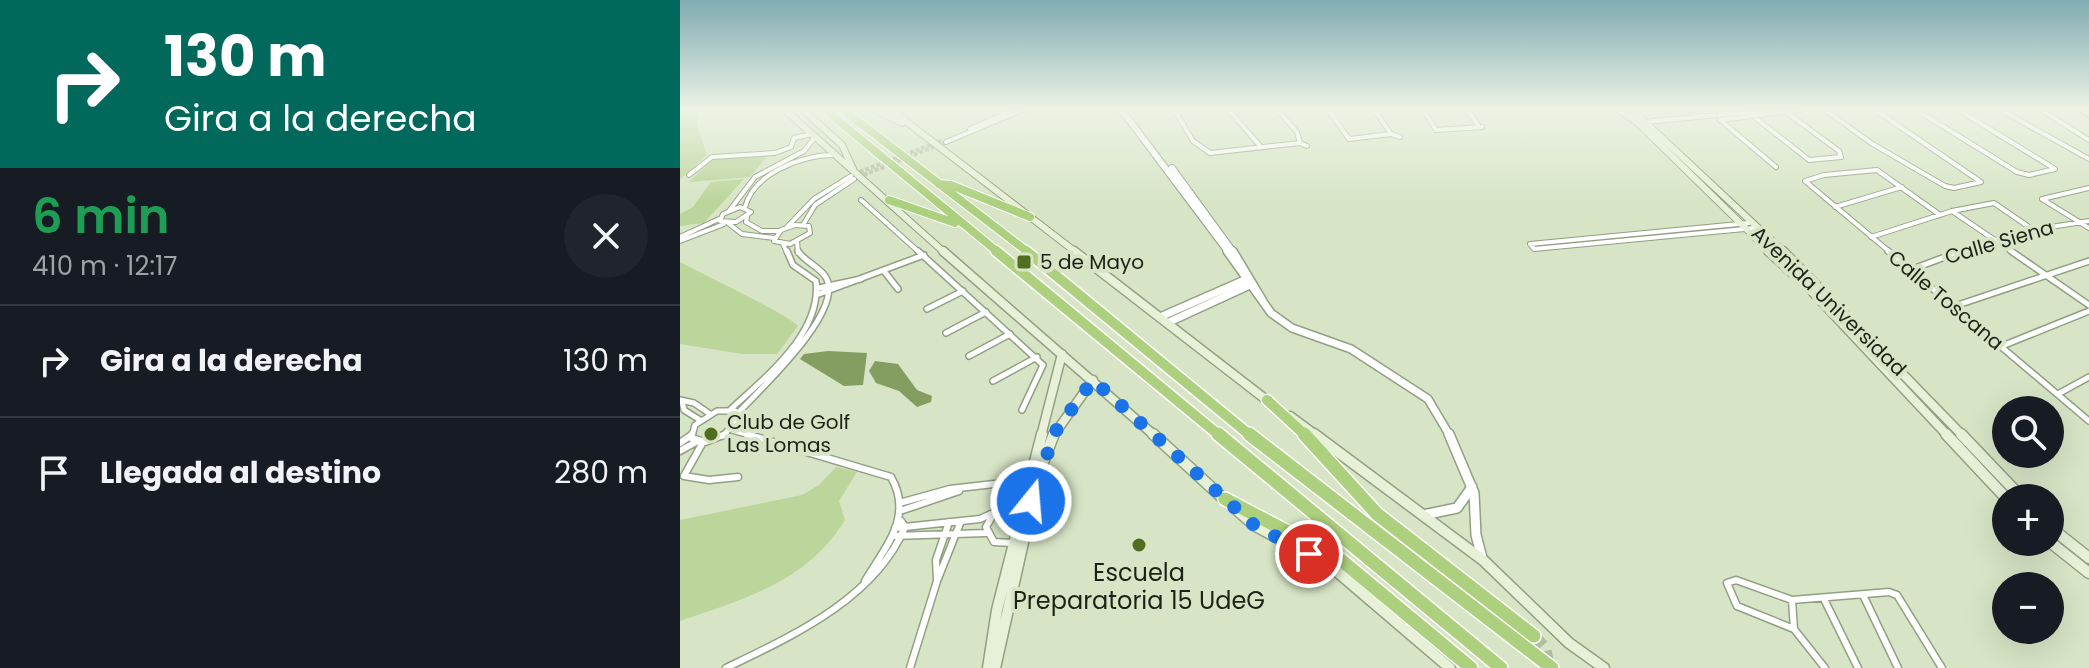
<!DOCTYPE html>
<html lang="es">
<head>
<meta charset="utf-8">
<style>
	:root { --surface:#171b24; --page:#20242c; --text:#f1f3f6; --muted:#9ea1a6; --line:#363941 }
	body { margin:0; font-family:Poppins,sans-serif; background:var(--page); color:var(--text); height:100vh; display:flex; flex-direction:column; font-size:30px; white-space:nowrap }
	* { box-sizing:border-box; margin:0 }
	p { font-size:26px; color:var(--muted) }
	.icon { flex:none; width:44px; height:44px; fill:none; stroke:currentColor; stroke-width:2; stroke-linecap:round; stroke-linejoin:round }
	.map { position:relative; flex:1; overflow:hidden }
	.drawer { display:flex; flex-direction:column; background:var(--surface); width:680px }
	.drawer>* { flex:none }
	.hud { background:#00695c; color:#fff; overflow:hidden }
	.fabs { position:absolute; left:1312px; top:396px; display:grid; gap:16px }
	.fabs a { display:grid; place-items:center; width:72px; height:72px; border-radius:50%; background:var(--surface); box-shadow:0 8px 32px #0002; font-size:40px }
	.pin { position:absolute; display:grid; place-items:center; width:68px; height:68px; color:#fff; margin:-34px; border:4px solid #fff; border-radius:50%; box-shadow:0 2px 8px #0007 }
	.me { position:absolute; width:88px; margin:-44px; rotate:17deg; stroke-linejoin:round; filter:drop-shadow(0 0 6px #0008) }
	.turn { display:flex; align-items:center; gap:28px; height:168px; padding:0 32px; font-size:36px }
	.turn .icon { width:104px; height:104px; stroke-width:2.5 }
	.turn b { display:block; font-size:56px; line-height:68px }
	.round { display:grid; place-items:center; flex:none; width:84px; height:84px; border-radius:42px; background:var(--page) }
	.overview { display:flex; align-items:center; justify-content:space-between; height:136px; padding:0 32px }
	h1 { font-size:48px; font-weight:600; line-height:60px; color:#1e9e55 }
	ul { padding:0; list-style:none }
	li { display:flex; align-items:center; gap:24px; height:112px; padding:0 32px; border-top:2px solid var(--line) }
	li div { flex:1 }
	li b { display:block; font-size:30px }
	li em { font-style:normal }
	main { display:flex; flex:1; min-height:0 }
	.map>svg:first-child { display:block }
	.green { fill:#bbd59b }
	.water { fill:#849e61 }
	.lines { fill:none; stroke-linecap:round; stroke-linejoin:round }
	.stream { stroke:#849e61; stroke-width:2 }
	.minor-tunnel { stroke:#b2bea3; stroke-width:4; stroke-dasharray:4 2; stroke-linecap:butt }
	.motorway-tunnel { stroke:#b2bea3; stroke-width:13; stroke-dasharray:13 6; stroke-linecap:butt }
	.minor-far2-casing { stroke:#929f83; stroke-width:6 }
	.minor-far1-casing { stroke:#929f83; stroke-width:8 }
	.minor-casing { stroke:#929f83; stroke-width:9 }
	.tertiary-far2-casing { stroke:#929f83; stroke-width:8 }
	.tertiary-far1-casing { stroke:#929f83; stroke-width:10 }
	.tertiary-casing { stroke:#929f83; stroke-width:12 }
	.secondary-far2-casing { stroke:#929f83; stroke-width:8 }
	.secondary-far1-casing { stroke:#929f83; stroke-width:11 }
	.secondary-casing { stroke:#929f83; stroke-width:13 }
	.motorway-far2-casing { stroke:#fff; stroke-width:10 }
	.motorway-far1-casing { stroke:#fff; stroke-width:13 }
	.motorway-casing { stroke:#fff; stroke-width:16 }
	.minor-far2 { stroke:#fff; stroke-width:4 }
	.minor-far1 { stroke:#fff; stroke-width:5 }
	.minor { stroke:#fff; stroke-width:6 }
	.tertiary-far2 { stroke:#fff; stroke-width:6 }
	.tertiary-far1 { stroke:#fff; stroke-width:7 }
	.tertiary { stroke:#fff; stroke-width:9 }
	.secondary-far2 { stroke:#e6f1d8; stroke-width:6 }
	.secondary-far1 { stroke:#e6f1d8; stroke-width:8 }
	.secondary { stroke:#e6f1d8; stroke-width:10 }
	.motorway-far2 { stroke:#add07e; stroke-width:8 }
	.motorway-far1 { stroke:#add07e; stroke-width:10 }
	.motorway { stroke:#add07e; stroke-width:13 }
	.route { stroke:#1a73e8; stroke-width:14; stroke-dasharray:0 25.2 }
	.poi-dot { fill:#506d20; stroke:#d7e5c6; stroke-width:3 }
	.labels { text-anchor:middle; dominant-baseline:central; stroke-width:8; stroke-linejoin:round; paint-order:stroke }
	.street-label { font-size:20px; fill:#1d2217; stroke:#d7e5c6 }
	.poi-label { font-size:20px; fill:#1d2217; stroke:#d7e5c6; text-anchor:start }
	.near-poi-label { font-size:24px; fill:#1d2217; stroke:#d7e5c6 }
</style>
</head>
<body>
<main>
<section class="drawer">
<div class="hud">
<div class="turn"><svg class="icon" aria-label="right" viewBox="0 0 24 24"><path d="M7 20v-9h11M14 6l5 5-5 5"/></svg><div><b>130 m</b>Gira a la derecha</div></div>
</div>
<div class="overview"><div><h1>6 min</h1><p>410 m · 12:17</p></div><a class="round"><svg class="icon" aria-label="close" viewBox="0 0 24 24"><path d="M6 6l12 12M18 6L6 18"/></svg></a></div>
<ul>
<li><svg class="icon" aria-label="right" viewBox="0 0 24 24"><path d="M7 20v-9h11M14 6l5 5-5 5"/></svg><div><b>Gira a la derecha</b></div><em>130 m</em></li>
<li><svg class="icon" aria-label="arrive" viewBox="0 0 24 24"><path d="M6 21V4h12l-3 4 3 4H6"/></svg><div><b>Llegada al destino</b></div><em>280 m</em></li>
</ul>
</section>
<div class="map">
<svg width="1409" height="668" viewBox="0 0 1409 668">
	<rect width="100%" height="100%" fill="#d7e5c6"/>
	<path class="green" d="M0,109H19L17,125L27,155L0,179Z
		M87,156L70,177L9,182L33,159Z
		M64,179L24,223L0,226V214L13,207L31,182Z
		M0,262C17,271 114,318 118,326L97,354H62L0,344Z
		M156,467L177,472L159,501L165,520C128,581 65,599 0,621V520L122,495L139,485Z"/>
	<path class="water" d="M148,351L187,353L183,385L164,386L120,359L124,354Z
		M195,361L218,364L237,390L252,396L251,402L237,407L219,391L196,383L189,371Z"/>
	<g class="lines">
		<path class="stream" d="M1395,109L1409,118"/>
		<path class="minor-tunnel" d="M174,174L263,140
			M178,177L266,142"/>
		<path class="motorway-tunnel" d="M854,636L865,649L868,666"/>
		<defs>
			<path id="minor-far2" d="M494,109L513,141L530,153L620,143
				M548,109L581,147
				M597,109L617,132L620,143
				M648,109L669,139
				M694,109L711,134
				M743,109L756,130
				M787,109L798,125
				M1144,109L1191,143L1265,186L1274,188L1301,182L1194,109
				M1235,109L1337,172L1349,175L1375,169L1277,109
				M1319,109L1409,159
				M1360,109L1409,140
				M342,110L355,109
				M1072,115L1129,160L1161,157L1159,151L1106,112
				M965,122L1099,109
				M290,129L336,109
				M756,130L802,127
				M711,134L720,137
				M669,139L711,134
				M266,142L342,110
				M620,143L627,146
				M1096,167L1040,120L1127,109
				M9,175L32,157L95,153L111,147L114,138L132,134
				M1409,188L1362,199L1409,228
				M181,200L240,253
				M60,207L71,212L56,222L40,221L43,214Z
				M65,207C74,173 122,155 154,155
				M1155,207L1222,187
				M49,211L75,177L124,151L135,137
				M1272,211L1334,253
				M67,217L66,222L82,231H100
				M48,223L62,234L94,238
				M1069,223L850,244L854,249L1075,228
				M115,225L129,226L130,233L110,244L94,241L101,230Z
				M123,225L135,205L174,179
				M107,227L134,199L171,176
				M0,237L39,219
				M1191,237L1272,211L1314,203L1355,231
				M0,241L44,224
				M117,241L118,253
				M103,244L107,253
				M1211,253L1125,181L1144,175L1197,170L1260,215
				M1275,253L1345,231L1409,221"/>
			<path id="minor-far1" d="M238,251L363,365L342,410
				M1208,251L1409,421
				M1331,251L1409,305
				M1230,270L1281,251
				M204,271L218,289
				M139,288L181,279
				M139,294L244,255
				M1272,307L1409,261
				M247,309L283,291
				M266,333L306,312
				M1322,346L1409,311
				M289,356L330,334
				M313,381L357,357
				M1378,394L1409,377
				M0,400L14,403L30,414
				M2,401L4,410L20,420
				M50,410C85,377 142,334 136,281L113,265L107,251
				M58,413C79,390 168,309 145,276C138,266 124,261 118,251
				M52,430L73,436
				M12,436L15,425L37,411H55L59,417L43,436"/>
			<path id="minor" d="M12,434L11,438L25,442L46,434
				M66,434L211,477C234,517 205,547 185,581
				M23,442L4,476L29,480L58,477
				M0,443L10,436
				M0,451L16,442
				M223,502L270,489L349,480
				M223,510L279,491
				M215,528L300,519L311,514
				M213,536L306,533
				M333,543L314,542L306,527L317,508L344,497
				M257,580L256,560L269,522
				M1183,595L1218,668
				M1112,600L1114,629
				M1145,601L1178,668
				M46,668C112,636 195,599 225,527L221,521
				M230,668L257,581L281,521
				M1145,668L1114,629L1057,606L1047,583L1056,580L1112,600L1209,592L1217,595L1262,668"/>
			<path id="tertiary-far2" d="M441,109L549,253
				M492,168L554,253"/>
			<path id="tertiary-far1" d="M547,251L591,313L612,328L671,349L748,399L770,436
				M553,251L583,301
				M480,317L569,278
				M487,323L572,284"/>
			<path id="tertiary" d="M769,434L794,493L796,535L802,558
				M743,515L777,508L792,487"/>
			<path id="secondary-far2" d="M104,109L265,253
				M122,109L162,145L173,169
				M194,109L222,123
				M210,109L397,253
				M938,109L958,123L1091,253
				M951,109L1105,253"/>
			<path id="secondary-far1" d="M263,251L475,436
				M394,251L589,402
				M1088,251L1128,287L1268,436
				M1103,251L1283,436
				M610,416L637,436
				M361,436L382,354
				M373,436L413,380"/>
			<path id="secondary" d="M473,434L546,501
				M634,434L803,560L889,643L924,668
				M1266,434L1326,498
				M1281,434L1342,498
				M557,510L574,525L654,569L770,668
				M1370,527L1409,558
				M1370,542L1409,573
				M308,668L317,610L362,434
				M315,668L358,475L374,434"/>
			<path id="motorway-far2" d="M144,109L319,253
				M162,109L349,253
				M259,184L271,185L350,217
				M209,200L275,223"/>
			<path id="motorway-far1" d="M316,251L540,436
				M346,251L571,436
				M587,400L626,436"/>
			<path id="motorway" d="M538,434L821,668
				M569,434L872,668
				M624,434L697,514L854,636
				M545,499L661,560L791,668"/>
		</defs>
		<use href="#minor-far2" class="minor-far2-casing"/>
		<use href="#minor-far1" class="minor-far1-casing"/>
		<use href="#minor" class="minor-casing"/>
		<use href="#tertiary-far2" class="tertiary-far2-casing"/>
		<use href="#tertiary-far1" class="tertiary-far1-casing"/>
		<use href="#tertiary" class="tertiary-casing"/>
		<use href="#secondary-far2" class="secondary-far2-casing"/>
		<use href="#secondary-far1" class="secondary-far1-casing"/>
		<use href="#secondary" class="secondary-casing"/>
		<use href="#motorway-far2" class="motorway-far2-casing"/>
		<use href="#motorway-far1" class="motorway-far1-casing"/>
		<use href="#motorway" class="motorway-casing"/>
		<use href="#minor-far2" class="minor-far2"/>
		<use href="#minor-far1" class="minor-far1"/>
		<use href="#minor" class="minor"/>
		<use href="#tertiary-far2" class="tertiary-far2"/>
		<use href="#tertiary-far1" class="tertiary-far1"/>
		<use href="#tertiary" class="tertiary"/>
		<use href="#secondary-far2" class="secondary-far2"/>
		<use href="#secondary-far1" class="secondary-far1"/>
		<use href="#secondary" class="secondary"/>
		<use href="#motorway-far2" class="motorway-far2"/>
		<use href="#motorway-far1" class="motorway-far1"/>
		<use href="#motorway" class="motorway"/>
	</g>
	<linearGradient id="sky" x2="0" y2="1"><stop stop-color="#80abb2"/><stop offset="0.54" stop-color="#edf3e5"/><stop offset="1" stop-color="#edf3e5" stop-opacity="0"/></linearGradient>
	<rect width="1409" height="202" fill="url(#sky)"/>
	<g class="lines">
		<path class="route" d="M351,501L375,432L413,380L574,525L629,554"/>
	</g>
	<g class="poi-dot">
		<rect x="336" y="254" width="16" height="16" rx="4"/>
		<circle cx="31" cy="434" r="8"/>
		<circle cx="459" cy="545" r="8"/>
	</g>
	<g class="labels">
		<g class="street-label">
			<text transform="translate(1319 242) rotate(-16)">Calle Siena</text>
			<text transform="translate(1266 300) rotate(40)">Calle Toscana</text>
			<text transform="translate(1149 301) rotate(44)">Avenida Universidad</text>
		</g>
		<g class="poi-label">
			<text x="360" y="262">5 de Mayo</text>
			<text x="47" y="422">Club de Golf<tspan x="47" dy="23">Las Lomas</tspan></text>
		</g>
		<g class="near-poi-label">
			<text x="459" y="572">Escuela<tspan x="459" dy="28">Preparatoria 15 UdeG</tspan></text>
		</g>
	</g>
</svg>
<div class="fabs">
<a><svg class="icon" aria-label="search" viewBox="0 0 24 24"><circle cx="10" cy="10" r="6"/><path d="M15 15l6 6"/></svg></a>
<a>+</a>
<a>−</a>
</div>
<div class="pin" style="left:629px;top:554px;background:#d93025"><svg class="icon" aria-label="arrive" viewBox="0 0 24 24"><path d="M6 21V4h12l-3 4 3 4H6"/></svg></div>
<svg class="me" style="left:351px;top:501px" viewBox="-20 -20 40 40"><circle r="17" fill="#1a73e8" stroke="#fff" stroke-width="3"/><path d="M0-11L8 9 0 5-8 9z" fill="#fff"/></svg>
</div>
</main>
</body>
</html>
